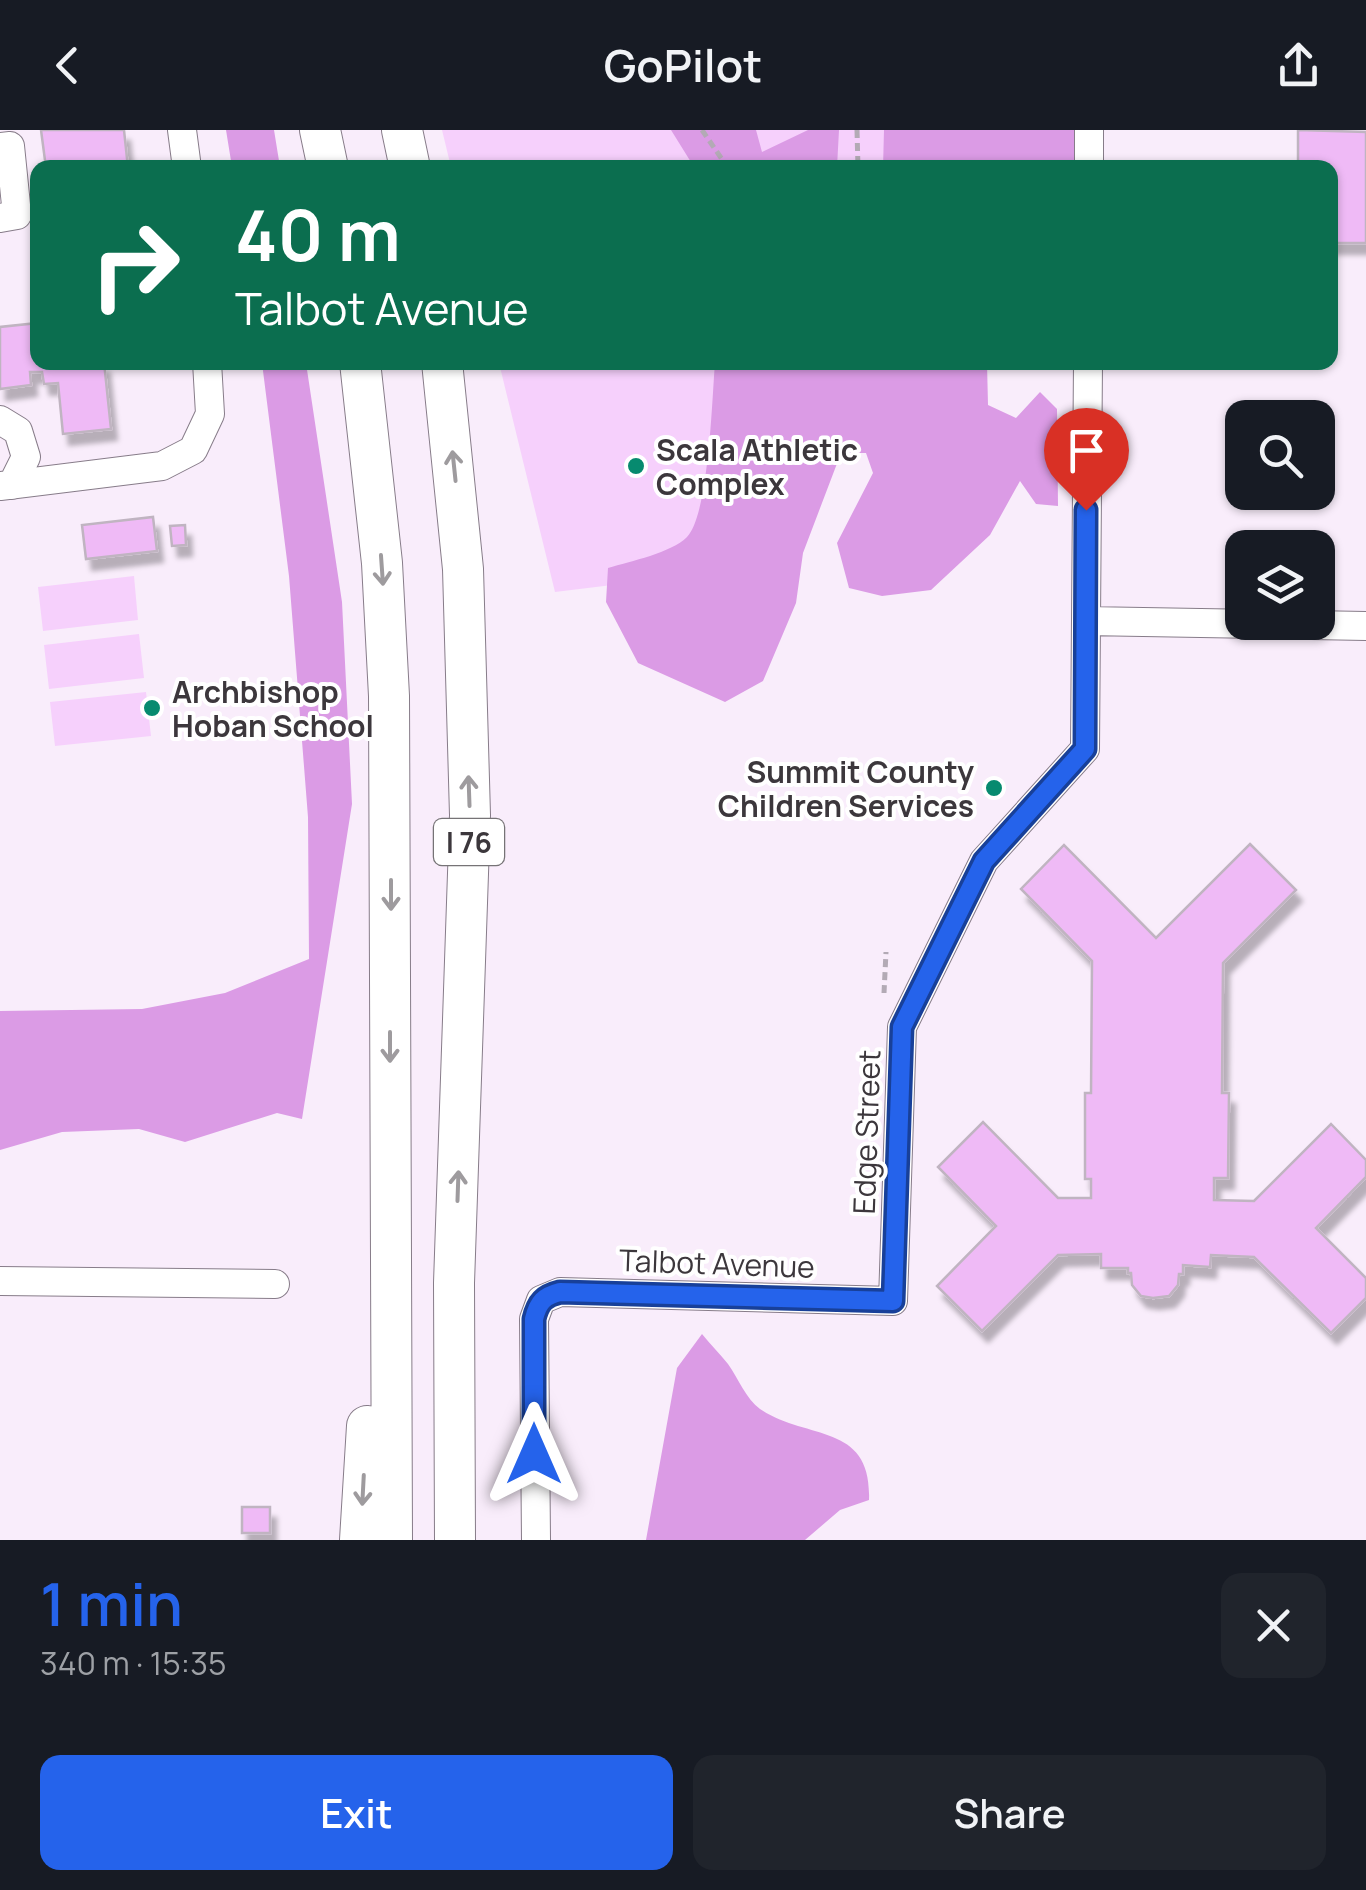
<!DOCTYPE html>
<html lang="en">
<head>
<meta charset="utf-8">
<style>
	:root { --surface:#171b24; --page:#20242c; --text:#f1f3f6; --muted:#9ea1a6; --accent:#2563eb }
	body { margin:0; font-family:Manrope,sans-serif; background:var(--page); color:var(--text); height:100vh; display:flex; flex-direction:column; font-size:38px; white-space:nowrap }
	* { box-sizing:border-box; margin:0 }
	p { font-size:32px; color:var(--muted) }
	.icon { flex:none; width:55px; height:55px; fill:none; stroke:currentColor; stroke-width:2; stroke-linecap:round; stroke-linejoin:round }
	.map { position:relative; height:1410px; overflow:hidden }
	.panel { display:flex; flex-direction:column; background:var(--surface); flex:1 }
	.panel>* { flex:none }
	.top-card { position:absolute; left:30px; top:30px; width:1308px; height:210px; border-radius:20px; box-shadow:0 2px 8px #0004; background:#0b6e4f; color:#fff; overflow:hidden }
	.buttons { position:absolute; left:1225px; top:270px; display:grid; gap:20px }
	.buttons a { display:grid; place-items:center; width:110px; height:110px; border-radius:20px; background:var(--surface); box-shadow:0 2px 8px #0004; font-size:50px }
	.pin { position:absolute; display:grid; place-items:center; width:85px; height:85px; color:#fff; margin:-102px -42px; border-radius:50% 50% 50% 0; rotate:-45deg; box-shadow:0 0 10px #0007 }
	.pin .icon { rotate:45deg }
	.me { position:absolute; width:110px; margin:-55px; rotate:0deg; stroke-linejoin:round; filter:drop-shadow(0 0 8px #0008) }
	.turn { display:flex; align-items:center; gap:35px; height:210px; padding:0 40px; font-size:45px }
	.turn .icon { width:130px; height:130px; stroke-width:2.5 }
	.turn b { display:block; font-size:70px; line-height:85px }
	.round { display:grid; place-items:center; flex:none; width:105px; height:105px; border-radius:20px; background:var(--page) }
	.overview { display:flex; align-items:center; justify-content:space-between; height:170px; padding:0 40px }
	h1 { font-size:60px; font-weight:600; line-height:75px; color:var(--accent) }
	.action { display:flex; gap:20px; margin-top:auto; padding:20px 40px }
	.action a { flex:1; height:115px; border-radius:20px; background:var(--accent); color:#fff; font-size:40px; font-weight:600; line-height:115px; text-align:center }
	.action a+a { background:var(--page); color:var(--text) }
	header { display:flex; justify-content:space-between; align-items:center; height:130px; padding:0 40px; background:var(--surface); font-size:45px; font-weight:600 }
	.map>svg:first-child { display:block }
	.green { fill:#f6d0fc }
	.forest { fill:#db9be5 }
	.building { fill:#efbaf6; stroke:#c0b4c1; stroke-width:2.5; filter:url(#shadow) }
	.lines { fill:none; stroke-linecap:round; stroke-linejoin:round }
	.minor-casing { stroke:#877c89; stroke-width:30 }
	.highway-casing { stroke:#877c89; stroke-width:42 }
	.path { stroke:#b3aab5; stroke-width:5; stroke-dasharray:8 5; stroke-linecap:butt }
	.minor { stroke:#fff; stroke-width:28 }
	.highway { stroke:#fff; stroke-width:40 }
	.oneway { stroke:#9e9b9e }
	.route-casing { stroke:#184099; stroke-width:25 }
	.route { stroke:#2563eb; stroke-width:18 }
	.poi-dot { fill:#078a6f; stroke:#fff; stroke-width:4 }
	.labels { text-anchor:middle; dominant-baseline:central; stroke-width:8; stroke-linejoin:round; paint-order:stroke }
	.shield { fill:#fff; stroke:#767376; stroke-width:2.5 }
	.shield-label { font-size:28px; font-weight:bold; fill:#3c373c }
	.poi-label { font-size:30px; font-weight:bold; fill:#3c373c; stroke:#fff; text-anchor:start }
	.street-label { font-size:30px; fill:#3c373c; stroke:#fff }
</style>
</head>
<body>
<header><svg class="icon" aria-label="back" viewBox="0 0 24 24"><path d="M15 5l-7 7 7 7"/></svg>GoPilot<svg class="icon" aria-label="share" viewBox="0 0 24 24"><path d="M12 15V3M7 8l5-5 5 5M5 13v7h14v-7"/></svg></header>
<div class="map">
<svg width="1366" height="1410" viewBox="0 0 1366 1410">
	<defs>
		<filter id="shadow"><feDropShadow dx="6" dy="11" stdDeviation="2.5" flood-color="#0004"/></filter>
	</defs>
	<rect width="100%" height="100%" fill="#f9edfb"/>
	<path class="green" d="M442,0H923V37H451Z
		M499,233H761L735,440L555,462Z
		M134,446L138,490L43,501L38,457Z
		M139,504L144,548L49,559L44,515Z
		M146,562L151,606L55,616L50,572Z"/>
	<path class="forest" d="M226,0H274L280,37H232Z
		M671,0H756L762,22L808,0H839L837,37H694Z
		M884,0H1080V37L883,38Z
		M262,233H306L342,472L352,674L302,989L277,983L185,1012L139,999L62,1002L0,1020V881L142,879L225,863L309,829L308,687L289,446Z
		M715,233H987L988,275L1016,288L1040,262L1057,279L1058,376L1036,374L1020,351L990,405L931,460L882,466L849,458L837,413L873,343L866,323H841L803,423L796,473L763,551L725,572L638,533L606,472L608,438C631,431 671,423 687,407C709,384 712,268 715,233Z
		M702,1204C710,1214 720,1224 728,1234C738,1248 746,1269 760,1279C807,1311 872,1292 869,1370L840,1380L805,1410H646L677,1238Z"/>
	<path class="building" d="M41,0H124L128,38H46Z
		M1298,0L1366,2V113H1330V38H1298Z
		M38,193V232H104L111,299L63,304L58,253L44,254L42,242H30L31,255L0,259V197Z
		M153,387L157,421L86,429L82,395Z
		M185,395L186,415L172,416L170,396Z
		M1250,714L1296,760L1223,833L1222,963H1229L1228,1048H1214V1070L1254,1071L1331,994L1366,1030V1047L1316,1098L1366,1148V1168L1331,1203L1254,1127L1211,1125L1210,1137L1183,1135V1144H1179L1178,1155L1169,1166L1153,1168L1141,1166L1132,1155L1131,1143H1128V1138H1101V1124L1058,1125L982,1201L937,1156L996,1096L938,1037L983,992L1058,1068H1091V1049H1085V963H1091L1092,831L1021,759L1064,715L1156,808Z
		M242,1377H270V1403H242Z"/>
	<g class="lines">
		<defs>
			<path id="minor" d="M182,0L187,38
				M0,17L10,16L17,85L0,88
				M1089,38V0
				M0,290L18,301L26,327L12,355
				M0,356L162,336L193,320L210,284L207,232
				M1086,491L1366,496
				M0,1151L275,1154
				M536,1410L534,1189L541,1170L560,1162L893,1171L902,897L984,731L1085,619L1088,232"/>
			<path id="highway" d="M320,0L328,38
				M402,0L410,38
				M360,232L382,433L389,566L392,1410
				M442,232L463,439L470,685L454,1153L455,1410
				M360,1410L367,1296"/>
		</defs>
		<use href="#minor" class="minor-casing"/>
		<use href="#highway" class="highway-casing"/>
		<path class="path" d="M702,0L728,38
			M857,0L858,38
			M884,863L886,822"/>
		<use href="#minor" class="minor"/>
		<use href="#highway" class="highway"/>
	</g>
	<defs><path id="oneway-shaft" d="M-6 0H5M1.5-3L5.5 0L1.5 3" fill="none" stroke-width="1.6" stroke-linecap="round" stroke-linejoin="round" transform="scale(2.5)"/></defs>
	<g class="oneway">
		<use href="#oneway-shaft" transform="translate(454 336) rotate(-96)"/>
		<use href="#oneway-shaft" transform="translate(382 440) rotate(86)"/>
		<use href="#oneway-shaft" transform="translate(469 661) rotate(-92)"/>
		<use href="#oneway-shaft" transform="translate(391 765) rotate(90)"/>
		<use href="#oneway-shaft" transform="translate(390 917) rotate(90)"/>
		<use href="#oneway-shaft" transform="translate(458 1056) rotate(-88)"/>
		<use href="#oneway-shaft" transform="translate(363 1360) rotate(93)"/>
	</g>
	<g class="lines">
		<defs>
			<path id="route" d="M534,1324V1189C538,1172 544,1166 560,1162L893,1171L902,897L984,731L1085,619L1086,380"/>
		</defs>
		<use href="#route" class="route-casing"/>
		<use href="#route" class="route"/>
	</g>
	<g class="poi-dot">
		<circle cx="636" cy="336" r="10"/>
		<circle cx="152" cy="578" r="10"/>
		<circle cx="994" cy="658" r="10"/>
	</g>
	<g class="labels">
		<rect class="shield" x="434" y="689" width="70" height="46" rx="8"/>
		<g class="shield-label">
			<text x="469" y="712">I 76</text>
		</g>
		<g class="poi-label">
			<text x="656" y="319">Scala Athletic<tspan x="656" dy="34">Complex</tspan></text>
			<text x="172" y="561">Archbishop<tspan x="172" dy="34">Hoban School</tspan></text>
			<text x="974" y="641" text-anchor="end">Summit County<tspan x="974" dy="34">Children Services</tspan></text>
		</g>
		<g class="street-label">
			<text transform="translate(866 1002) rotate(-88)">Edge Street</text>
			<text transform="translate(717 1133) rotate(2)">Talbot Avenue</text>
		</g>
	</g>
</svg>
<div class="buttons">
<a><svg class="icon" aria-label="search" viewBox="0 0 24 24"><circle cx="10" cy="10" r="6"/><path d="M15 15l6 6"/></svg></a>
<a><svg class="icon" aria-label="layers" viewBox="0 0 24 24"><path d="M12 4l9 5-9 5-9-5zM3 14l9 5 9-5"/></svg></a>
</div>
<div class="pin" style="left:1086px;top:380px;background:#d93025"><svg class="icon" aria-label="arrive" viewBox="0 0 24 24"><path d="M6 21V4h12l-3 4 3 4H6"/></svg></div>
<svg class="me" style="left:534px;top:1324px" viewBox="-20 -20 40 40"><path d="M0-17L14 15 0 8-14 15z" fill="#2563eb" stroke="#fff" stroke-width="4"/></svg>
<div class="top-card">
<div class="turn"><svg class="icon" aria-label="right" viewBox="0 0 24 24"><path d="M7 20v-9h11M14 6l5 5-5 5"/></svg><div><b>40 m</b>Talbot Avenue</div></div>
</div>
</div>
<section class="panel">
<div class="overview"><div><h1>1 min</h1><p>340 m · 15:35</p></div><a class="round"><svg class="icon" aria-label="close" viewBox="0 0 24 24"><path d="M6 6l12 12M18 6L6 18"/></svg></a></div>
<div class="action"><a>Exit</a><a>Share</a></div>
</section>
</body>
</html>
